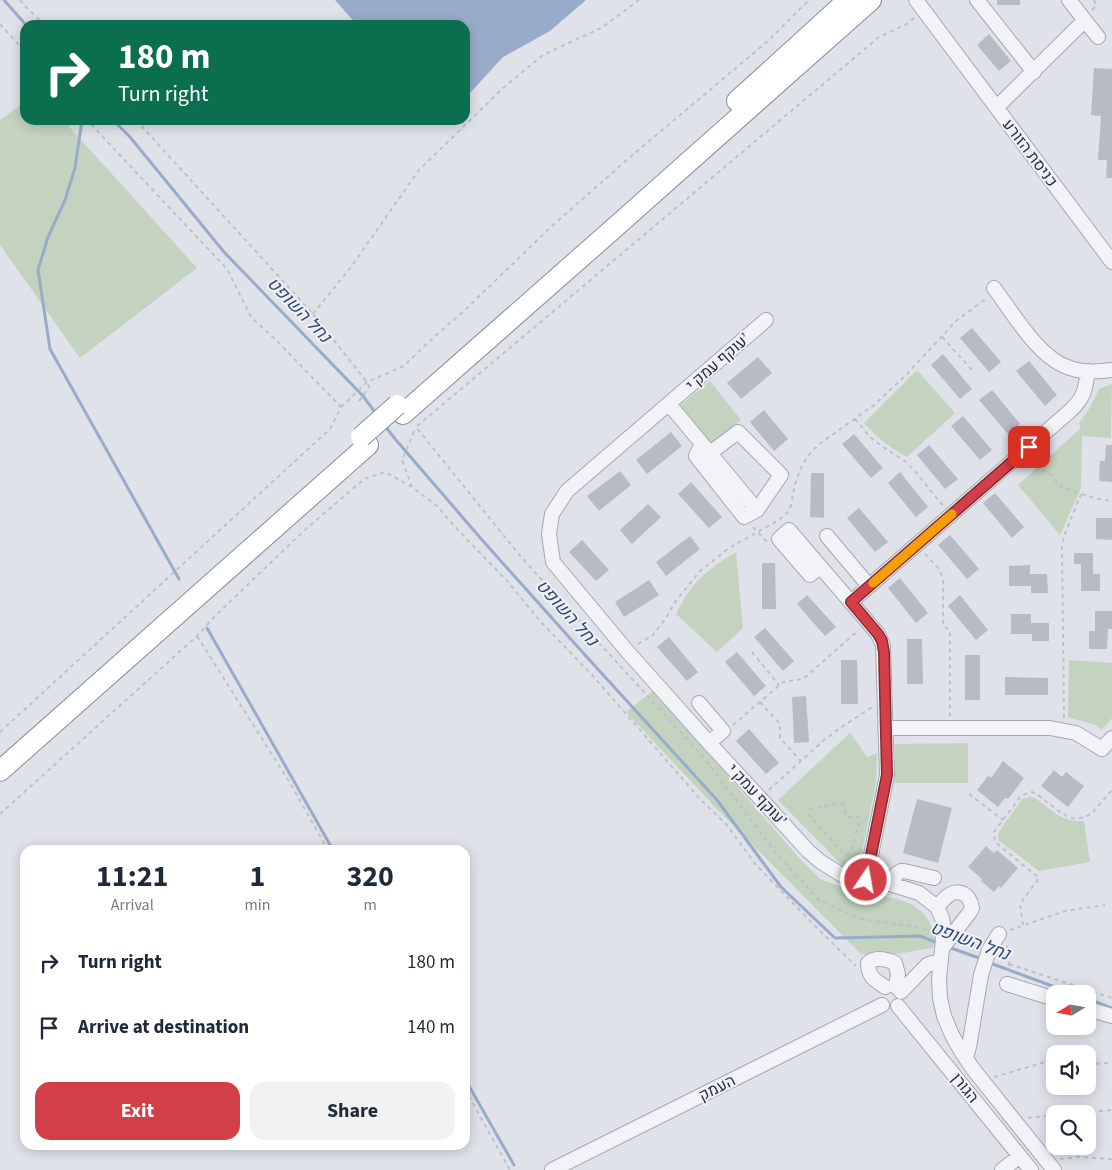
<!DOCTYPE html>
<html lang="en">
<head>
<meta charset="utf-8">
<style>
	:root { --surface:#fff; --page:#f2f2f3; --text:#1f2937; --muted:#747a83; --accent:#d33f48 }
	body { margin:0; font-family:"Source Sans 3",Heebo,sans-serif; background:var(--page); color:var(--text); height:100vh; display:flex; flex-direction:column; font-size:19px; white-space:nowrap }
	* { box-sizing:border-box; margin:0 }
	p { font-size:16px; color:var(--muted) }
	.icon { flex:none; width:28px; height:28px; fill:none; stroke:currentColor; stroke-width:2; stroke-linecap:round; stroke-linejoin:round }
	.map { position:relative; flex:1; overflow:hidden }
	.details { position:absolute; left:20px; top:845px; width:450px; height:305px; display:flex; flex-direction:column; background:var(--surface); border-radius:15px; box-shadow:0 2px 12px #0003 }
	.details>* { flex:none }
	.guide { position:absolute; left:20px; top:20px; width:450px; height:105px; border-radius:15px; box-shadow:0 2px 12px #0003; background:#0b6e4f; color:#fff; overflow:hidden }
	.needle { width:32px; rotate:259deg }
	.buttons { position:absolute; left:1046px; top:985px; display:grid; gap:10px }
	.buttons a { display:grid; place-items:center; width:50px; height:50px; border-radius:10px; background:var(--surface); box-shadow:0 2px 12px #0003; font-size:25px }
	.pin { position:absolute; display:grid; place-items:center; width:42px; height:42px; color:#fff; margin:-21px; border-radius:10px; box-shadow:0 2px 8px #0006 }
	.me { position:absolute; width:55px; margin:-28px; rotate:12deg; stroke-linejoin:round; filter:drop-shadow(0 0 4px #0008) }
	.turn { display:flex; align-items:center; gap:18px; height:105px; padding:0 15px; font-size:22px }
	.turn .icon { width:65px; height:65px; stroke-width:2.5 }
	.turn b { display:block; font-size:35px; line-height:42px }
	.eta { display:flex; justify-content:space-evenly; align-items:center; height:85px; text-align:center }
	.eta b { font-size:30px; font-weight:700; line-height:35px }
	.primary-button { display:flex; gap:10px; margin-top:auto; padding:10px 15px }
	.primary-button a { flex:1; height:58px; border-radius:15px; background:var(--accent); color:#fff; font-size:20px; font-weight:700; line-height:58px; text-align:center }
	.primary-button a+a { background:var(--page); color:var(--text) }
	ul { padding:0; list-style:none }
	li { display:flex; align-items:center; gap:15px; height:65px; padding:0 15px }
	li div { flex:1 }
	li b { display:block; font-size:19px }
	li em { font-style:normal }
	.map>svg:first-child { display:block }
	.green { fill:#c3d3c0 }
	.water { fill:#98acca }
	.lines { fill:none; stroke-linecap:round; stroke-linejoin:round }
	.stream { stroke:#98acca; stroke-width:3 }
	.building { fill:#b6bbc6 }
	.minor-casing { stroke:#a4a8b3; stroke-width:16 }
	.highway-casing { stroke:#868ea0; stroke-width:22 }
	.path { stroke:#bdc0c8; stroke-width:2; stroke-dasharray:4 4; stroke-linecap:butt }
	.minor { stroke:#f2f3f7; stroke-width:14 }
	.highway { stroke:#fff; stroke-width:20 }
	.highway-bridge-casing { stroke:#868ea0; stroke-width:22; stroke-linecap:butt }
	.highway-bridge { stroke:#fff; stroke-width:20 }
	.route-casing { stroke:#89292f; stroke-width:12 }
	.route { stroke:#d33f48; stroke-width:9 }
	.slow { stroke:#f59e0b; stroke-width:9 }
	.labels { text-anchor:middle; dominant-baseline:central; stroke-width:4; stroke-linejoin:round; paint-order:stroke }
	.street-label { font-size:16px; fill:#272e41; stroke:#eff1f6 }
	.water-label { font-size:18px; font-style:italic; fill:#304976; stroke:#eff1f6 }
</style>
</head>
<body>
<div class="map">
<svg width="1112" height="1170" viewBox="0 0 1112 1170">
	<rect width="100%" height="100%" fill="#dfe2e9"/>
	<path class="green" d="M25,102V120H63L197,268L80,358L0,245V120Z
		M917,370L955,413L907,457C889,447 877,438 864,423Z
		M710,381L741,420L710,445L679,406Z
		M1112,384L1111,438L1082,436L1081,488L1060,535L1018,485L1081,428L1079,423L1089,409L1099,389Z
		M736,552L743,628L717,652L676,614C680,607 683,599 688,593C700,575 718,563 736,552Z
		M1069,660L1112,663V718L1102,730L1096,725L1068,717Z
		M654,690L799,858L820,879L846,889L897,899L911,904L921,911L929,921L935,936L933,948L897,954L884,953L872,955L861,954L713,805L626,712Z
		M850,733L867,757L877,753L876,782L859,868L853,871L842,865L778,800Z
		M968,743V783H895V744Z
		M1029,797C1035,797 1038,800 1043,804C1056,814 1066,823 1084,821L1090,862L1039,871L998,840V835L1000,830L1022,799Z"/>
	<path class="water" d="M335,0H586L550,31L503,57L470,93L465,94V25H357Z"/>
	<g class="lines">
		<path class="stream" d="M4,0L26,25
			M82,120L75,168L65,200L48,237L38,270L50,349L179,579
			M113,120L130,137L224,252L363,396L377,415
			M385,426L396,440L483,541L585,655L717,800L781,887L835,938L920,936L940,944
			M207,628L333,850
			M948,947L982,959
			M990,963L1074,994
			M1088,999L1112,1008
			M465,1079L514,1165"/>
	</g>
	<path class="building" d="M997,0H1020V5H997Z
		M989,34L1011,61L999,71L977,45Z
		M1094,68L1112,69V178H1106L1107,160H1098L1101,116L1091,115Z
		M972,328L1001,362L989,372L960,338Z
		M943,354L972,389L960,399L931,365Z
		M758,357L772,373L741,399L727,383Z
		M1029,361L1057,395L1045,406L1016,371Z
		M992,390L1020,424L1008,434L979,400Z
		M764,410L788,439L774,451L750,422Z
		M963,416L992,450L980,460L951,426Z
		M671,432L682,446L647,474L636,460Z
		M854,434L883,468L871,478L842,444Z
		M929,445L958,479L945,489L917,455Z
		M1106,445H1112V482L1099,481L1100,461H1105Z
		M620,471L631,485L599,511L587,496Z
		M900,472L928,507L916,517L888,483Z
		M811,473H824V518L810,517Z
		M691,482L722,517L709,528L678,494Z
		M995,493L1024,527L1012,538L983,503Z
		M648,504L661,517L632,544L620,530Z
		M859,508L888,542L875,552L847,518Z
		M1096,518H1112V540L1096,539Z
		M950,535L979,569L967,579L938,545Z
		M690,536L700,549L666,576L656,562Z
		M582,540L609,570L596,581L569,552Z
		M1074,553H1093V574H1100V591H1081V564H1074Z
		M762,563H775L776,609H762Z
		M1030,565V574H1047L1048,593H1031V586H1009V566Z
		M900,578L928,613L916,623L888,588Z
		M649,580L659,595L624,617L615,602Z
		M807,595L836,627L825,636L797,604Z
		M960,595L988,630L976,640L948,606Z
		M1095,611H1112V629H1108L1107,649H1089V631H1095Z
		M1011,614H1031V623H1049V641H1032V634H1011Z
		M765,628L794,661L783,671L754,637Z
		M669,637L698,672L687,681L657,647Z
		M907,639H922L923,684H907Z
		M737,652L766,686L754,696L725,662Z
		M965,655H980V700H965Z
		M841,660H857L858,704H841Z
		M1005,677L1048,678V695H1005Z
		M806,696L809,742L794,743L792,697Z
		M749,729L779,763L766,774L736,741Z
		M1003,761L1024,778L1008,799L1005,798L998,807L977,790L988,776L991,778Z
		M1054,770L1062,777L1066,772L1084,786L1068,807L1041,786Z
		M917,799L952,808L938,863L903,853Z
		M986,846L994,853L997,850L1018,868L1001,888L999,886L994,892L981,881L982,879L968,867Z"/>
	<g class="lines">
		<defs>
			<path id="minor" d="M916,0L1112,262
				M977,0L1034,72
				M1069,0L1098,37
				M997,107L1085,20
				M994,288C1013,313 1039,359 1070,368C1083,373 1098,372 1112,370
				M766,320L567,491L552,514L549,534L553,562L627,651L709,743L760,798L808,851L821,862L842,875L855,878L887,883L919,893L937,907L942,918L944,929L939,979L940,998L944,1016L952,1035L961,1051L973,1069L1054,1170
				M669,404L757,510L744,517L696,456L702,444
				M710,453L738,432L781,475L757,510
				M827,536L869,586
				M820,566L810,575L779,539L789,530L878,634L883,645L887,775L866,880
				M851,602L1071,410C1085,396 1085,390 1088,371
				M699,703L723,731L709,743
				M885,728H1050L1076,733L1102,749L1112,738
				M893,885L896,874L901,871H904L934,878
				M937,907C944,899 952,888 964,894C969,897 971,902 972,908L970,912L943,947
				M1007,984L1055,999
				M885,987C875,980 868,977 868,963C876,956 886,959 895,963L898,974L896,987
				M901,992L927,965L932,963L940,962
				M898,1006L1031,1170
				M1088,1009L1112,1016
				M966,1058L969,1047L981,975L989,950L999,934
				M552,1170L882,1005
				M1002,1170L1020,1156"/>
			<path id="highway" d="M737,101L848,0
				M403,414L604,237L871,0
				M0,771L368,445"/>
		</defs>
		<use href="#minor" class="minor-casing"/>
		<use href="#highway" class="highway-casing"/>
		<path class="path" d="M20,0L27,8L45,25
			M1092,10L1096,6L1094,0
			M914,18L907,24L879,37L416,427L521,557L703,757L774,850L819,900L861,919L922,928L931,931
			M0,24L25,52
			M136,120L313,314L367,382L369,387L359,401
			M313,314L351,267L419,170L503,88L543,55L603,27L639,0
			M942,337L972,370
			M341,407L367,382L404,366L433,338L466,309L553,225L629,158L768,41L809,0
			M855,419L870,437L879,444L906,462L914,470L943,506
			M1028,463L1053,476L1058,485C1075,492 1093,499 1112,501
			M412,487L402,460L415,429
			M753,527L767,542
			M925,554L940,570L943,581V625L950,631V717
			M197,636L290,783L328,850
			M638,644L653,635L666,618L675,602L700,571L729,548L779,520L788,512L791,505L795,484L800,470L807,457L818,445L874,405L907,374L956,321L987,298
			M752,652L779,685
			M760,702L780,724V738L801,761
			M1064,718L1062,546L1064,536L1081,494
			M733,725L783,682L803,679L859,630
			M0,732L330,429L341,407L278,342L251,317L227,269L87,120
			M769,790L824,740L840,728L872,707
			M969,794L1003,820
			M842,803L844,805C846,810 843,814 849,817L856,816L859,818L860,821L851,851L847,855L843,853L809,815V811L810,809Z
			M0,814L197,636L216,615L306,529L364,479L385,472L412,487L437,506L455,527L508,582L540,621L593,676L700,799L727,825L756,865L818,929L856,966
			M1023,925L1020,904L1039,878L995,842L994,832L1021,796L1025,794L1032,792L1038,795L1061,813L1075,819L1085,817L1091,814L1112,790
			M1010,930L1065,911L1105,905
			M1007,946L1009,964L1008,971
			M1009,964L1112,998
			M1088,1064L1112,1063
			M994,1077L1045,1062L1055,1063
			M465,1089L510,1170
			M1067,1114L1112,1110
			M1028,1118L1055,1115
			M1060,1159L1078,1157L1112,1159"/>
		<use href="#minor" class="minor"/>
		<use href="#highway" class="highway"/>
		<defs>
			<path id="highway-bridge" d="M361,437L397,405"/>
		</defs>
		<use href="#highway-bridge" class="highway-bridge-casing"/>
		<use href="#highway-bridge" class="highway-bridge"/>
	</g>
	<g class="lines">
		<defs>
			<path id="route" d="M866,880L887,775L884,652L882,641L878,634L851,602L1029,447"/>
		</defs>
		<use href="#route" class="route-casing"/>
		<use href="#route" class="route"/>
		<path class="slow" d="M873,583L952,514"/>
	</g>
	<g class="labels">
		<g class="street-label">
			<text transform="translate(1030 153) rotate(53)">כניסת הזורע</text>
			<text transform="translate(718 362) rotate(-41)">עוקף עמק י’</text>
			<text transform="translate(757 795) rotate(47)">עוקף עמק י’</text>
			<text transform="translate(717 1088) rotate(-27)">העמק</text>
			<text transform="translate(965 1088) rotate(51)">הגורן</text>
		</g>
		<g class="water-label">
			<text transform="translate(299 310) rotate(46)">נחל השופט</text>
			<text transform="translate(567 613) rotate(48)">נחל השופט</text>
			<text transform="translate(970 941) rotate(20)">נחל השופט</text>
		</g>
	</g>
</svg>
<div class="buttons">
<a><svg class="needle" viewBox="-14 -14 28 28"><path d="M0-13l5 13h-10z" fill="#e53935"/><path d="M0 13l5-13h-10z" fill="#747a83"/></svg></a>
<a><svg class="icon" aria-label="sound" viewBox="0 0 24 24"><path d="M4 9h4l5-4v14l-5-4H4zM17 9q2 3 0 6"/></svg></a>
<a><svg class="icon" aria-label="search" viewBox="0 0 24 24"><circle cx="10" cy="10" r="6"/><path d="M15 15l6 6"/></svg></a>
</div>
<div class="pin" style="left:1029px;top:447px;background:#d93025"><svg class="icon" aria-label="arrive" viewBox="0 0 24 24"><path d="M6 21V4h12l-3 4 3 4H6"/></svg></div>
<svg class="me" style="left:866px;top:880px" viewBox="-20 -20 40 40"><circle r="17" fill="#d33f48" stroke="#fff" stroke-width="3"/><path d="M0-11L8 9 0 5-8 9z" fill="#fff"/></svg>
<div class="guide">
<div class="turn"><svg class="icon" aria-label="right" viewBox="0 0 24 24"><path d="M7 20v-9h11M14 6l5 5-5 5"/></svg><div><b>180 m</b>Turn right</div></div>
</div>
<section class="details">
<div class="eta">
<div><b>11:21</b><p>Arrival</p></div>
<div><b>1</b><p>min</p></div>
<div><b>320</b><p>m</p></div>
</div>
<ul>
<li><svg class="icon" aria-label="right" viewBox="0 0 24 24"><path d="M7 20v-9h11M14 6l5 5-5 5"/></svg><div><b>Turn right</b></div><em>180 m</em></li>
<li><svg class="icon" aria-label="arrive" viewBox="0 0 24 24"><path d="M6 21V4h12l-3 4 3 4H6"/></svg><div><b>Arrive at destination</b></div><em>140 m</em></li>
</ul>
<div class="primary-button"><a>Exit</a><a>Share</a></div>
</section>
</div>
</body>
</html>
